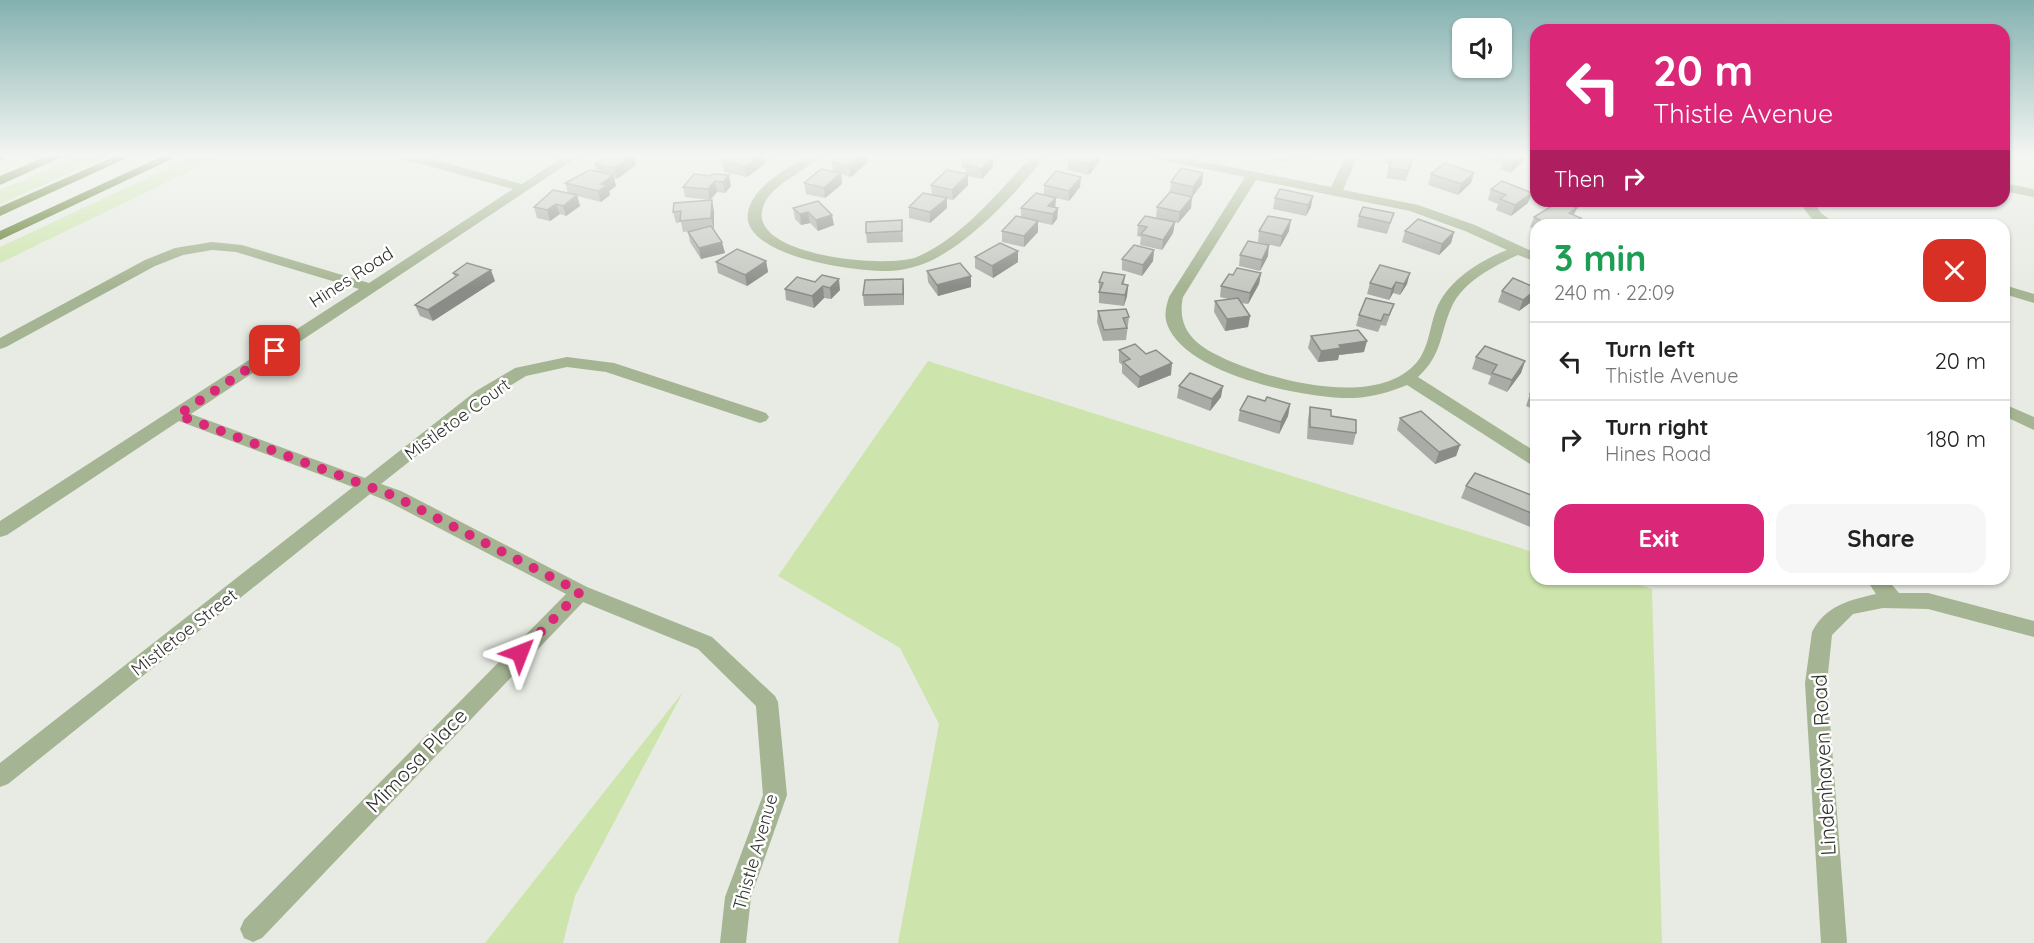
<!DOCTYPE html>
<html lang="en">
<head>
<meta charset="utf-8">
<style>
	:root { --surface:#fff; --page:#f6f6f6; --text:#222; --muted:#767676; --line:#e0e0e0; --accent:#db2777 }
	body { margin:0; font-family:Quicksand,sans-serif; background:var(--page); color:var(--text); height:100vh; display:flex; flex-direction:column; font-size:22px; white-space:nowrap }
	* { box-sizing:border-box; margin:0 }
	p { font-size:20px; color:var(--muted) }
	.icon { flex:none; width:33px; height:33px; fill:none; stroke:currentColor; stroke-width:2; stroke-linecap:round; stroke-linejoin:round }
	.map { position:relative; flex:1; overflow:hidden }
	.details { position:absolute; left:1530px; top:219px; width:480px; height:366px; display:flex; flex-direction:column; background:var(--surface); border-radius:18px; box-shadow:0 2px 4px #0004 }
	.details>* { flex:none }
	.hud { position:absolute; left:1530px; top:24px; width:480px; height:183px; border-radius:18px; box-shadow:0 2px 4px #0004; background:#db2777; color:#fff; overflow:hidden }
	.controls { position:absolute; left:1452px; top:18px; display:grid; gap:12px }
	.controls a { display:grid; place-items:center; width:60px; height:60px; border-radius:12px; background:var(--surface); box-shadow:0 2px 4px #0004; font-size:30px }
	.pin { position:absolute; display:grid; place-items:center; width:51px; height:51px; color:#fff; margin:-26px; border-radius:12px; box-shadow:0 3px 9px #0006 }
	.me { position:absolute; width:66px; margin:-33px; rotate:45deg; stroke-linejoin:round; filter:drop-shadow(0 0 4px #0008) }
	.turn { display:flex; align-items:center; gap:21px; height:126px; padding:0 24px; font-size:27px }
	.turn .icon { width:78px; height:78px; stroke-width:2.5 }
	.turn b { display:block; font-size:42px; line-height:51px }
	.then { display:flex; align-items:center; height:57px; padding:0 24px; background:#0003; gap:12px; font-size:22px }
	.round { display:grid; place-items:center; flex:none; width:63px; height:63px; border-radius:18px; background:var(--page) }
	.headline { display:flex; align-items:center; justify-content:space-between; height:102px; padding:0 24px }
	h1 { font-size:36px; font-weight:800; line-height:45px; color:#1e9e55 }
	.cta { display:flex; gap:12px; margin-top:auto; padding:12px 24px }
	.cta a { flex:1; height:69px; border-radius:18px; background:var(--accent); color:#fff; font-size:24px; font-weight:800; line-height:69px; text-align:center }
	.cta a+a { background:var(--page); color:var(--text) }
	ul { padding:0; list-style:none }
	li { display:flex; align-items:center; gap:18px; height:78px; padding:0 24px; border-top:2px solid var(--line) }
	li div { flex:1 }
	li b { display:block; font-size:22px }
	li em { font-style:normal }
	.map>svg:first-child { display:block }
	.green { fill:#cde5ad }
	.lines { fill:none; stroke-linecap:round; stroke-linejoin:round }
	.minor { fill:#a5b492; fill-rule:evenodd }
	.motorway { fill:#587524; fill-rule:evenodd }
	.wall { fill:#a9aca6 }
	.shaded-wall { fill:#8a8c87 }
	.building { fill:#c5c8c1; stroke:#8a8c87; stroke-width:1.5 }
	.route { stroke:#db2777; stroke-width:10; stroke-dasharray:0 18 }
	.labels { text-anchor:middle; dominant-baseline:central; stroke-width:5; stroke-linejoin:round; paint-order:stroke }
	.street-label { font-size:18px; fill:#31322f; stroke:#fff }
	.near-street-label { font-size:21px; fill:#31322f; stroke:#fff }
</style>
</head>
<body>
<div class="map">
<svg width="2034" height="943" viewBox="0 0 2034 943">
	<rect width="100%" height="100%" fill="#e7ebe3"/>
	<path class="green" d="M78,156H108L0,204V190Z
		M194,156H221L0,263V247Z
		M928,361L1536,553V579H1619L1652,589L1662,943H898L939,724L900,648L778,576Z
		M683,692L575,896L563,943H485Z"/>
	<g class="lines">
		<path class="minor" d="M401,156H420L522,184L565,156H579L191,414L365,478L476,391L515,368L567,357L614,363L766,413L769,417L766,421L760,423L606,372L567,367L526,376L488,399L381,484L401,491L587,587L712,637L775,696L778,702L787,795L751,897L746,943H720L725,897L763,795L756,706L698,649L583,602L262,938L253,942L244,938L240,929L244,920L566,594L387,501L370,494L8,784L0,787V763L353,487L179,421L7,535L0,537V521L359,289L236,252L212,250L183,255L155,266L6,347L0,349V338L145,260L175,248L212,242L242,245L369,283L513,189L403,159Z
			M806,156H819C804,174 771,183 763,207C746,256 888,269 917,257C964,236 998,192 1032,156H1045C1018,192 966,248 923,264C912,268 899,271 888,271C857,272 733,256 749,208C757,184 787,169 806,156Z
			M1154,156H1176L1331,187L1346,156H1358L1343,190L1418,205L1475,225L1536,253V262L1518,255C1494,266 1464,281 1452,306C1439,335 1443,354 1418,377L1536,452V466L1530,464L1407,385C1390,392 1373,397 1354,398C1306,399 1185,375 1167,324C1164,314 1166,307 1169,297L1245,177L1160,160ZM1256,180L1410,211L1465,231L1507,250C1479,261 1447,281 1436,310C1430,326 1429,344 1420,358C1382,413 1263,379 1215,354C1191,342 1177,325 1183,297Z
			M2004,183L2034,189V197L2004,191Z
			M1799,201H1813L1821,213L1837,225C1813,225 1812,220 1799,201Z
			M2004,285L2034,294V303L2004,294Z
			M2004,404L2034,417V430L2004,416Z
			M1866,579H1887L1899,593H1928L2034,621V637L1928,609L1883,608L1853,614L1832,635L1827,683L1847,943H1821L1805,683L1812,632C1826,605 1850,600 1876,594Z"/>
		<path class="motorway" d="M0,156H9L0,161Z
			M48,156H64L0,185V176Z
			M116,156H131L0,216V207Z
			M163,156H178L0,240V231Z"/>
	</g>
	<path class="wall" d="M730,156H773L769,158L765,157L766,163L747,177L724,172L722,161Z
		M964,156L993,167L982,179L968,176V185L953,200L947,199V208L930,223L909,218V207L932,194L931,185L966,174V169L962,168V158Z
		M1273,156H1310L1307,160L1290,157L1287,162L1273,159Z
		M1387,156H1413L1406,181L1386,178L1390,164L1385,163Z
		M1482,156H1525L1523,161L1510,173L1500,169L1502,164L1481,157Z
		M1068,160L1099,162L1089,175L1068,170Z
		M832,162H868L851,177L841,174L842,184L825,198L806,194L804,183L833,171Z
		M595,164L636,165L617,179L614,178L616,186L609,191L610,195L601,202L577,196L580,206L566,216L560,214L550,221L537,218L534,207L568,193L565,183L597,172Z
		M1536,170V182L1532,181Z
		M1203,173L1202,184L1192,197L1191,208L1178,223L1156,218L1157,207L1170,192L1171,182Z
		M1431,174L1471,183L1458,195L1428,185Z
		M710,176L731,186L725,193L717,192L710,200L685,197L683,187Z
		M1081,177L1080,187L1069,201L1056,198L1055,208H1058L1057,219L1052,225L1038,222V232L1024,247L1002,242V231L1021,217V208L1044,195V185Z
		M1280,189L1311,207L1306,216L1273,209L1275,198Z
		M1491,189L1528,203L1511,216L1496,210L1498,204L1488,200Z
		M818,201L834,225L818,231L810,223L801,225L795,219L793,208Z
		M1615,201H1649L1648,203L1619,205Z
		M674,203L714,211V229L725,253L701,259L690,242L688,232L691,231L683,232L681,222L676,223L673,212Z
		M1394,213L1387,234L1357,227L1359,216Z
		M1574,215L1581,218L1578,225H1536V231L1530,227L1534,217Z
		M902,220L903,242L867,243L866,233Z
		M1175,222L1173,233L1162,250L1140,245L1141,237L1137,236L1138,225Z
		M1259,231H1289L1280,247L1258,242Z
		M1405,231L1454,232L1451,243L1439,255L1402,242Z
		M1154,250L1153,261L1142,276L1122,270V259Z
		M1240,255L1268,256L1260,271L1239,266Z
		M975,257L1018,262L993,278L975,268Z
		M766,261L768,272L747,286L718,273L716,262Z
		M1380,265L1407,284L1400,295L1393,293L1389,300L1367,294L1370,283Z
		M927,271L971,276V287L938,296L928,282Z
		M453,273L495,281L433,321L420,316L415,305L455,277Z
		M1261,273L1259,284L1248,304L1241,303L1250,316L1248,327L1225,331L1214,312L1215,301L1228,299L1220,297L1221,286L1233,275Z
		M1125,275L1124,284L1128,285L1127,296L1124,306L1099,303V282Z
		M797,277L840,290L831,299L824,298L814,308L786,300L785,289Z
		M903,279L904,290V305L864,306L863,295Z
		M1536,288V293L1534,300L1519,311L1498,302L1502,291Z
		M1394,304L1386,326L1381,325L1378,332L1356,326L1359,315Z
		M1098,311L1129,317L1126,340L1103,341L1097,322Z
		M1311,336L1364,352L1339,355L1338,360L1318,362L1308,348Z
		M1119,350L1171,375L1138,388L1122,373V365L1119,362Z
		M1476,357L1525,361L1521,373L1507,392L1488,384L1491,376L1472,369Z
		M1536,385V410L1526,406L1530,394Z
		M1179,386L1221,397L1210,411L1177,398Z
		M1265,401L1290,404L1288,416L1279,434L1238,421L1240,410Z
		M1310,407L1331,416L1356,433L1353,445L1307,439L1308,419Z
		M1400,418L1460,445L1456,456L1435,464L1397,430Z
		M1466,486L1536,497V526L1535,529L1461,498Z"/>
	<path class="shaded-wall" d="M632,156H634L636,165L617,179L614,168Z
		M760,156H765L766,163L747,177L745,167Z
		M862,156H867L868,162L851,177L849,166Z
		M993,156V167L982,179L981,169Z
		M1096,156H1099V162L1089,175V164Z
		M1521,156H1525L1523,161L1510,173L1513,162Z
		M841,173L842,184L825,198L824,188Z
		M1203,173L1202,184L1192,197L1193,187Z
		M1474,173L1471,183L1458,195L1461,184Z
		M968,174V185L953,200L952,190Z
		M613,175L616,186L609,191L610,195L601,202L598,191L601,184Z
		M729,175L731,186L725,193L723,182Z
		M1081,177L1080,187L1069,201V191Z
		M715,181L717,192L710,200L708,189Z
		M1532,193L1528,203L1511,216L1515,205Z
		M577,195L580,206L566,216L563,206Z
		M1313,196L1311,207L1306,216L1308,205Z
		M1192,197L1191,208L1178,223L1180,212Z
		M947,198V208L930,223V212Z
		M1056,198L1055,208L1048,206Z
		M712,200L714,211V229L711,218Z
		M556,204L560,214L550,221L547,210Z
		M1058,208L1057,219L1052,225L1053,214Z
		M1577,208L1572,219L1569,213Z
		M808,212L810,223L801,225L800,214Z
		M832,215L834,225L818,231L816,220Z
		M1581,218L1578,225H1569Z
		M1291,220L1289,231L1280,247L1282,236Z
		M1038,221V232L1024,247V236Z
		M1175,222L1173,233L1162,250L1163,240Z
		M1454,232L1451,243L1439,255L1442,244Z
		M722,242L725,253L701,259L699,248Z
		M1269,245L1268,256L1260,271L1262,260Z
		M1154,250L1153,261L1142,276L1143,265Z
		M1018,251V262L993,278L992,266Z
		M766,261L768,272L747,286L745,275Z
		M491,270L495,281L433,321L428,310Z
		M1261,273L1259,284L1248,304L1250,293Z
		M1410,273L1407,284L1400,295L1404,284Z
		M971,276V287L938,296L937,285Z
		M839,279L840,290L831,299L830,288Z
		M903,279L904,290V305L903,294Z
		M1396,282L1393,293L1389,300L1392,289Z
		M1128,285L1127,296L1124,306L1125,295Z
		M823,286L824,298L814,308L812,296Z
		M1536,290V293L1534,300L1519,311L1523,300Z
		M1250,316L1248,327L1225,331L1227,319Z
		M1367,341L1364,352L1339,355L1338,360L1318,362L1321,351L1339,345Z
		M1525,361L1521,373L1507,392L1512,380Z
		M1172,363L1171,375L1138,388L1140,377Z
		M1223,386L1221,397L1210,411L1212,399Z
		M1290,404L1288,416L1279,434L1281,422Z
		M1460,445L1456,456L1435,464L1439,452Z"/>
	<path class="building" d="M610,156H632L614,168L595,164Z
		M730,156H760L745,167L722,161Z
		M840,156H862L849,166L832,162Z
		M964,156H993L981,169L966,165L971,160L962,158Z
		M1072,156H1096L1089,164L1068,160Z
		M1393,156H1413L1408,171L1389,168Z
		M1507,156H1521L1513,162L1503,159Z
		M1445,163L1474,173L1461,184L1431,174Z
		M1181,168L1203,173L1193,187L1171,182Z
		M821,169L841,173L824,188L804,183Z
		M590,170L613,175L601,184L607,185L598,191L565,183Z
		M947,170L968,174L952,190L931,185Z
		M1056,171L1081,177L1069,191L1044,185Z
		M694,174L710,176L712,174L729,175L723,182L715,181L708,189L683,187Z
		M1502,181L1532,193L1515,205L1500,199L1506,195L1491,189Z
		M1280,189L1313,196L1308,205L1275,198Z
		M553,190L577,195L563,206L556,204L547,210L534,207Z
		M1170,192L1192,197L1180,212L1157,207Z
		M923,193L947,198L930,212L909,207Z
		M1036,193L1056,198L1048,206L1058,208L1053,214L1021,208Z
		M712,200L711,218L680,221L681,211L673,212L674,203Z
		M818,201L832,215L816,220L808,212L800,214L793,208Z
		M1560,201L1577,208L1569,213L1581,218L1569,225H1549L1534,217Z
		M1363,207L1394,213L1390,223L1359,216Z
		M1016,216L1038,221L1024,236L1002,231Z
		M1145,216L1175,222L1163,240L1141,234L1147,227L1138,225Z
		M1268,216L1291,220L1282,236L1259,231Z
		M1418,219L1454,232L1442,244L1405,231Z
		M902,220V231L866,233V222Z
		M711,226L722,242L699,248L688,232Z
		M1248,241L1269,245L1262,260L1240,255Z
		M1000,243L1018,251L992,266L975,257Z
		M1134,245L1154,250L1143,265L1122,259Z
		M737,249L766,261L745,275L716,262Z
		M467,263L491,270L428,310L415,305L458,275L453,273Z
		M960,263L971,276L937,285L927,271Z
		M1380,265L1410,273L1404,284L1396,282L1392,289L1370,283Z
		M1237,268L1261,273L1250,293L1221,286L1229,274L1233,275Z
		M1103,272L1125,275L1122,284L1128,285L1125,295L1099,292L1103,283L1099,282Z
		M822,275L839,279L830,288L823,286L812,296L785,289L797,277L815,282Z
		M1513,278L1536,288V290L1523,300L1502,291Z
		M903,279V294L863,295L865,280Z
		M1238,298L1250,316L1227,319L1215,301Z
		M1366,298L1394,304L1389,315L1384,314L1381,321L1359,315Z
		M1126,309L1129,317L1123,318L1127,328L1104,330L1098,311Z
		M1358,330L1367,341L1339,345L1341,348L1321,351L1311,336Z
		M1135,344L1146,354L1156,350L1172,363L1140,377L1123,362L1130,359L1119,350Z
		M1485,346L1525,361L1512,380L1492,373L1497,365L1476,357Z
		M1190,373L1223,386L1212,399L1179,386Z
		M1536,385V397L1530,394Z
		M1248,396L1265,401L1267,397L1290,404L1281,422L1240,410Z
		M1310,407L1331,410V416L1356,420V433L1310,427Z
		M1421,411L1460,445L1439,452L1400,418Z
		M1475,473L1536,497V515L1466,486Z"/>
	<linearGradient id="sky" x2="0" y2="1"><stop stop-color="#83b1b0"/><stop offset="0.54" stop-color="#f4f6f2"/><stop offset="1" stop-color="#f4f6f2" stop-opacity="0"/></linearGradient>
	<rect width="2034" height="288" fill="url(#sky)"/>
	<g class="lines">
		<path class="route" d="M275,351L178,415L394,496L580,592L520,653"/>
	</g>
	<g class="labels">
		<g class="street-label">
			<text transform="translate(351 277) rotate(-33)">Hines Road</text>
			<text transform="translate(457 419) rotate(-36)">Mistletoe Court</text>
			<text transform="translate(184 632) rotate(-38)">Mistletoe Street</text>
			<text transform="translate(755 852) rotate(-74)">Thistle Avenue</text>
		</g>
		<g class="near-street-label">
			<text transform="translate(416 760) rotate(-46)">Mimosa Place</text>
			<text transform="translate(1823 765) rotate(-93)">Lindenhaven Road</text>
		</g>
	</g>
</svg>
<div class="controls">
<a><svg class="icon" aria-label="sound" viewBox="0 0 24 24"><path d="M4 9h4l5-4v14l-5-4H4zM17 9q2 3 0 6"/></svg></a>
</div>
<div class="pin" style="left:275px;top:351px;background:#d93025"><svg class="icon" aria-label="arrive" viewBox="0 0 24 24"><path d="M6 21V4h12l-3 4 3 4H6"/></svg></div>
<svg class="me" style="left:520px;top:653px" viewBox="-20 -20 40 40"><path d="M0-17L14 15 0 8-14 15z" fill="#db2777" stroke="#fff" stroke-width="4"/></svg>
<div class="hud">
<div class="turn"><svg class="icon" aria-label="left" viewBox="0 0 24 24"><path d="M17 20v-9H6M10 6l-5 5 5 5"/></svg><div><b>20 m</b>Thistle Avenue</div></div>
<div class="then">Then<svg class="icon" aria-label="right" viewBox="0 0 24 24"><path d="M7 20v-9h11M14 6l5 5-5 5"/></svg></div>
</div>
<section class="details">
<div class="headline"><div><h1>3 min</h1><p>240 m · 22:09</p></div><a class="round" style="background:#d93025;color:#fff"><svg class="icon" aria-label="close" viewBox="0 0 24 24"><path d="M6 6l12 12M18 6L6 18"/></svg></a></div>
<ul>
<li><svg class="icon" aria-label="left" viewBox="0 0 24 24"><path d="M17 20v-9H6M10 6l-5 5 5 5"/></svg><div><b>Turn left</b><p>Thistle Avenue</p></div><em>20 m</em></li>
<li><svg class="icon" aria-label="right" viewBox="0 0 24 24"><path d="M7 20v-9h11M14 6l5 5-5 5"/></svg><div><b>Turn right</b><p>Hines Road</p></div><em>180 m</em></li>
</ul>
<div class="cta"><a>Exit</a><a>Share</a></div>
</section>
</div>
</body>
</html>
